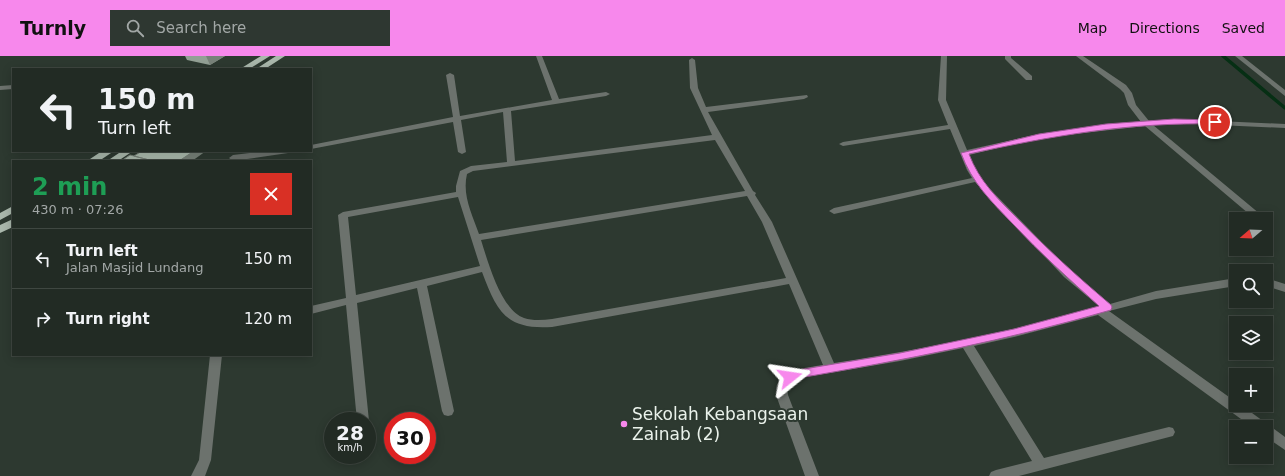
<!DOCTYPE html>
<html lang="en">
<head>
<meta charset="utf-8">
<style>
	:root { --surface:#222b24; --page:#2e3731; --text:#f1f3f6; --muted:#a2a7a6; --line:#3f4741; --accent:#f788ec }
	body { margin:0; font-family:"DejaVu Sans",sans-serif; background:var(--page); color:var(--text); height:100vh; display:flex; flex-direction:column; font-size:15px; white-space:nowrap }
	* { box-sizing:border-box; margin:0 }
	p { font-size:13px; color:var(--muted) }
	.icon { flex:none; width:22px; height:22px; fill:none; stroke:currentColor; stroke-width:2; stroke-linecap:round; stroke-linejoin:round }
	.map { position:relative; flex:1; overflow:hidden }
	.details { position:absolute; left:12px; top:104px; width:300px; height:196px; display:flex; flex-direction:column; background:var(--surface); border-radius:0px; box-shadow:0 2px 10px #0003,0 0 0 1px var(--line) }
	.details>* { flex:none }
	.hud { position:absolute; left:12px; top:12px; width:300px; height:84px; border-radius:0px; box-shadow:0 2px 10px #0003,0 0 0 1px var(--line); background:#222b24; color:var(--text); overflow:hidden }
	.needle { width:26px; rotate:251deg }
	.fabs { position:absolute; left:1229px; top:156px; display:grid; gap:8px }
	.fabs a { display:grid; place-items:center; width:44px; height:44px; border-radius:0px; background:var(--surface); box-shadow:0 2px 10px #0003,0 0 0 1px var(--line); font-size:20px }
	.speed { position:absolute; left:324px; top:356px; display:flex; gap:8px; font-size:20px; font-weight:700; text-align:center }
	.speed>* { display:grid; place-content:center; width:52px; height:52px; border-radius:50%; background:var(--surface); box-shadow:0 2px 10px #0003,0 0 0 1px var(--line); line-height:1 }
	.speed small { font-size:10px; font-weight:400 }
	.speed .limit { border:6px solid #d22; background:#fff; color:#111 }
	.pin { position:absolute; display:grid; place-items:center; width:34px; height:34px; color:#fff; margin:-17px; border:2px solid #fff; border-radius:50%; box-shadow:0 1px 4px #0007 }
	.me { position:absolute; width:44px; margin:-22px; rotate:75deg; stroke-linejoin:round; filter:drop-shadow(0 0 3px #0008) }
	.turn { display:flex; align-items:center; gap:14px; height:84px; padding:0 20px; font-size:18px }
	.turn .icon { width:52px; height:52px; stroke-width:2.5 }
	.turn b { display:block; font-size:28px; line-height:34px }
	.round { display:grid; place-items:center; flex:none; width:42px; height:42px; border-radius:0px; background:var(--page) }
	.overview { display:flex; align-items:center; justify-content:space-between; height:68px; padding:0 20px }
	h1 { font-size:24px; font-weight:700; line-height:30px; color:#1e9e55 }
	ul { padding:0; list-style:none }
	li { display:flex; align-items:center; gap:12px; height:60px; padding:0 20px; border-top:1px solid var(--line) }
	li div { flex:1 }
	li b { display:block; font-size:15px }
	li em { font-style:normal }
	header { display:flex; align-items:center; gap:24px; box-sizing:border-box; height:56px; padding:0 20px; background:var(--accent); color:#111 }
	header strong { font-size:19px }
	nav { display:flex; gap:22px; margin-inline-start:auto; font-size:14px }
	.search { width:280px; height:36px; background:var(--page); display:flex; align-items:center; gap:10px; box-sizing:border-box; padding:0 14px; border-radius:0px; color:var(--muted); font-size:15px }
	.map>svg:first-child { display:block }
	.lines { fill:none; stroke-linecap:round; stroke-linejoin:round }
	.stream { stroke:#062f14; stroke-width:3.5 }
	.minor { fill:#6c726d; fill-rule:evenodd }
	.trunk { fill:#aab8ac; fill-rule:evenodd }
	.wall { fill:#93a095 }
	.shaded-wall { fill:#788279 }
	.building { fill:#abbaad; stroke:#788279 }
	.route { fill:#f788ec; stroke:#a15899 }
	.poi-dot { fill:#f788ec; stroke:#2d3930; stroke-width:1.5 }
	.labels { text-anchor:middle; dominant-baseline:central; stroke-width:4; stroke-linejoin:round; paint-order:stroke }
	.near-poi-label { font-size:17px; fill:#eaf2eb; stroke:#2d3930; text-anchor:start }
</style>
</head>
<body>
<header>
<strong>Turnly</strong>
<div class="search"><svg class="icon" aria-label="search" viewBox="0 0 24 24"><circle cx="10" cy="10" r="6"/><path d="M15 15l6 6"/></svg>Search here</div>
<nav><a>Map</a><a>Directions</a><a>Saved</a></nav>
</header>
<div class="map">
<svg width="1285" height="420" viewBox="0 0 1285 420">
	<rect width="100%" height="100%" fill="#2d3930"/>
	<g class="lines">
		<path class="stream" d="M1223,0L1285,52"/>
		<path class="minor" d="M536,0H542L559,43L606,36L610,38L606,40L511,55L515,105L712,79L690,32L689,4L692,2L695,4L698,32L706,51L807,39L808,41L804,43L708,56L753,135L756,137L755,139L772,166L834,307C923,293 1012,276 1099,250L1064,221L975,126L834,158L829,155L834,152L972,122L967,114L950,73L843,90L839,88L843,86L948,69L938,44L941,0H947L946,44L967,94L1039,78L1141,66L1128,49L1124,37L1120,33L1076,0H1083L1126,29L1132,37L1136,49L1149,65L1174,63L1285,68V72L1174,67L1153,69L1266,163H1255L1145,70L1039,82L969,99L975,114L986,129L1072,217L1110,248L1156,235L1236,222V230L1156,243L1109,255L1236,346V349H1241L1285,381V394L1266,381V371H1252L1098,259L1014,281L974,290L1044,402L1169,371L1173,372L1175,376L1173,380L1019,420H989L991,416L996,414L1032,405L963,292L900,305L800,322L789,328L787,332L788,339L819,420H805L776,339C773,314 805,312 823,309L789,228L552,271C506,274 497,256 482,216L427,230L454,355L452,359L448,360L444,359L442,355L417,232L357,247L369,365L367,369V365H357L346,249L311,258V250L346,242L338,159L343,156L456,136V130L460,115L471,110L507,106L503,56L461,64L466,96L462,98L458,96L453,66L311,93V89L453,61L446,19L450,17L454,19L460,60L552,44ZM715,84L745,135L479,178C472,158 462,139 467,118L473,115ZM747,140L762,166L786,222L552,263C543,264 533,265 524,262C501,254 488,206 481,184ZM458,141L480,210L356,239L348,161Z
			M1005,0H1011V2L1032,20V24H1026L1005,3Z
			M1235,0H1242L1285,34V40Z
			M13,29V33L0,34V30Z
			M268,95H292L288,97L233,105L229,102L233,99Z
			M1266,222L1285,228V236L1266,230Z
			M210,299H222L211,404L205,420H191L199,404Z"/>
		<path class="trunk" d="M261,0H270L249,13H240Z
			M276,0H285L265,13H256Z
			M102,95H114L99,105H87Z
			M122,95H133L118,105H107Z
			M13,150V157L0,164V157Z
			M13,163V171L0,177V169Z"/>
	</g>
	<path class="wall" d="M185,0H225L210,9L187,4Z"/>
	<path class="shaded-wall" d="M206,0H225L210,9Z
		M194,95H206L192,105H179Z"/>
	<path class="building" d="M142,95H194L179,105H153L134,100Z
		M130,99L153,105H121Z"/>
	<path class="route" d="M1174,63L1215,64L1218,66L1215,68C1131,66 1051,80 969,98C979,125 998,143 1018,163C1048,194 1078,221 1111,249L1112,251L1111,254C1008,284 904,304 799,322L790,325L786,324L784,321L786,318L798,314L900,297L1014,273L1099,250C1069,223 1040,197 1013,168C991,145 972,127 961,97L1039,78L1106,68Z"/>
	<circle class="poi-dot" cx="624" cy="368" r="4"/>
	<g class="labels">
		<g class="near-poi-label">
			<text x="632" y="358">Sekolah Kebangsaan<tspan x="632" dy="20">Zainab (2)</tspan></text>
		</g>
	</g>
</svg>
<div class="fabs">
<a><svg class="needle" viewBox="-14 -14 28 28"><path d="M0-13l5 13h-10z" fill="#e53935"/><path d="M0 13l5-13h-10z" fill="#a2a7a6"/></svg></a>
<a><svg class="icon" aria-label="search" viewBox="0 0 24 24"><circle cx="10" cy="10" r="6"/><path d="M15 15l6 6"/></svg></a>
<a><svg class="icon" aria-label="layers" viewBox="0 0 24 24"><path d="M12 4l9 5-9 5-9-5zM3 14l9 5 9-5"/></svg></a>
<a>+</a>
<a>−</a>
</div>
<div class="speed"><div>28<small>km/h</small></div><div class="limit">30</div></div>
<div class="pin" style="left:1215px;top:66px;background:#d93025"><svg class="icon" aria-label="arrive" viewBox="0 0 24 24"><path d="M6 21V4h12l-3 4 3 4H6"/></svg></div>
<svg class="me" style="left:790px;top:321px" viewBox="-20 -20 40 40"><path d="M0-17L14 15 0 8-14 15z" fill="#f788ec" stroke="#fff" stroke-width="4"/></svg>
<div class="hud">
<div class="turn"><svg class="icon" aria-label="left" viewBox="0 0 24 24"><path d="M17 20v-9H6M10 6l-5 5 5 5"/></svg><div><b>150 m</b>Turn left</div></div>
</div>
<section class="details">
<div class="overview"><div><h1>2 min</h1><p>430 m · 07:26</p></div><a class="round" style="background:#d93025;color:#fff"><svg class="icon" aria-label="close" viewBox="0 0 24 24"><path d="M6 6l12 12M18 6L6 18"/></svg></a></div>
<ul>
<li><svg class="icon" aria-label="left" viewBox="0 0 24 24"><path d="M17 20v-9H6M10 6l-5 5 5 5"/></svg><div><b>Turn left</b><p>Jalan Masjid Lundang</p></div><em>150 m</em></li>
<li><svg class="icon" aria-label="right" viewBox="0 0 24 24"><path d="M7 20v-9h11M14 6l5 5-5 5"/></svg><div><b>Turn right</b></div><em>120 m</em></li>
</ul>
</section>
</div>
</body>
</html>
